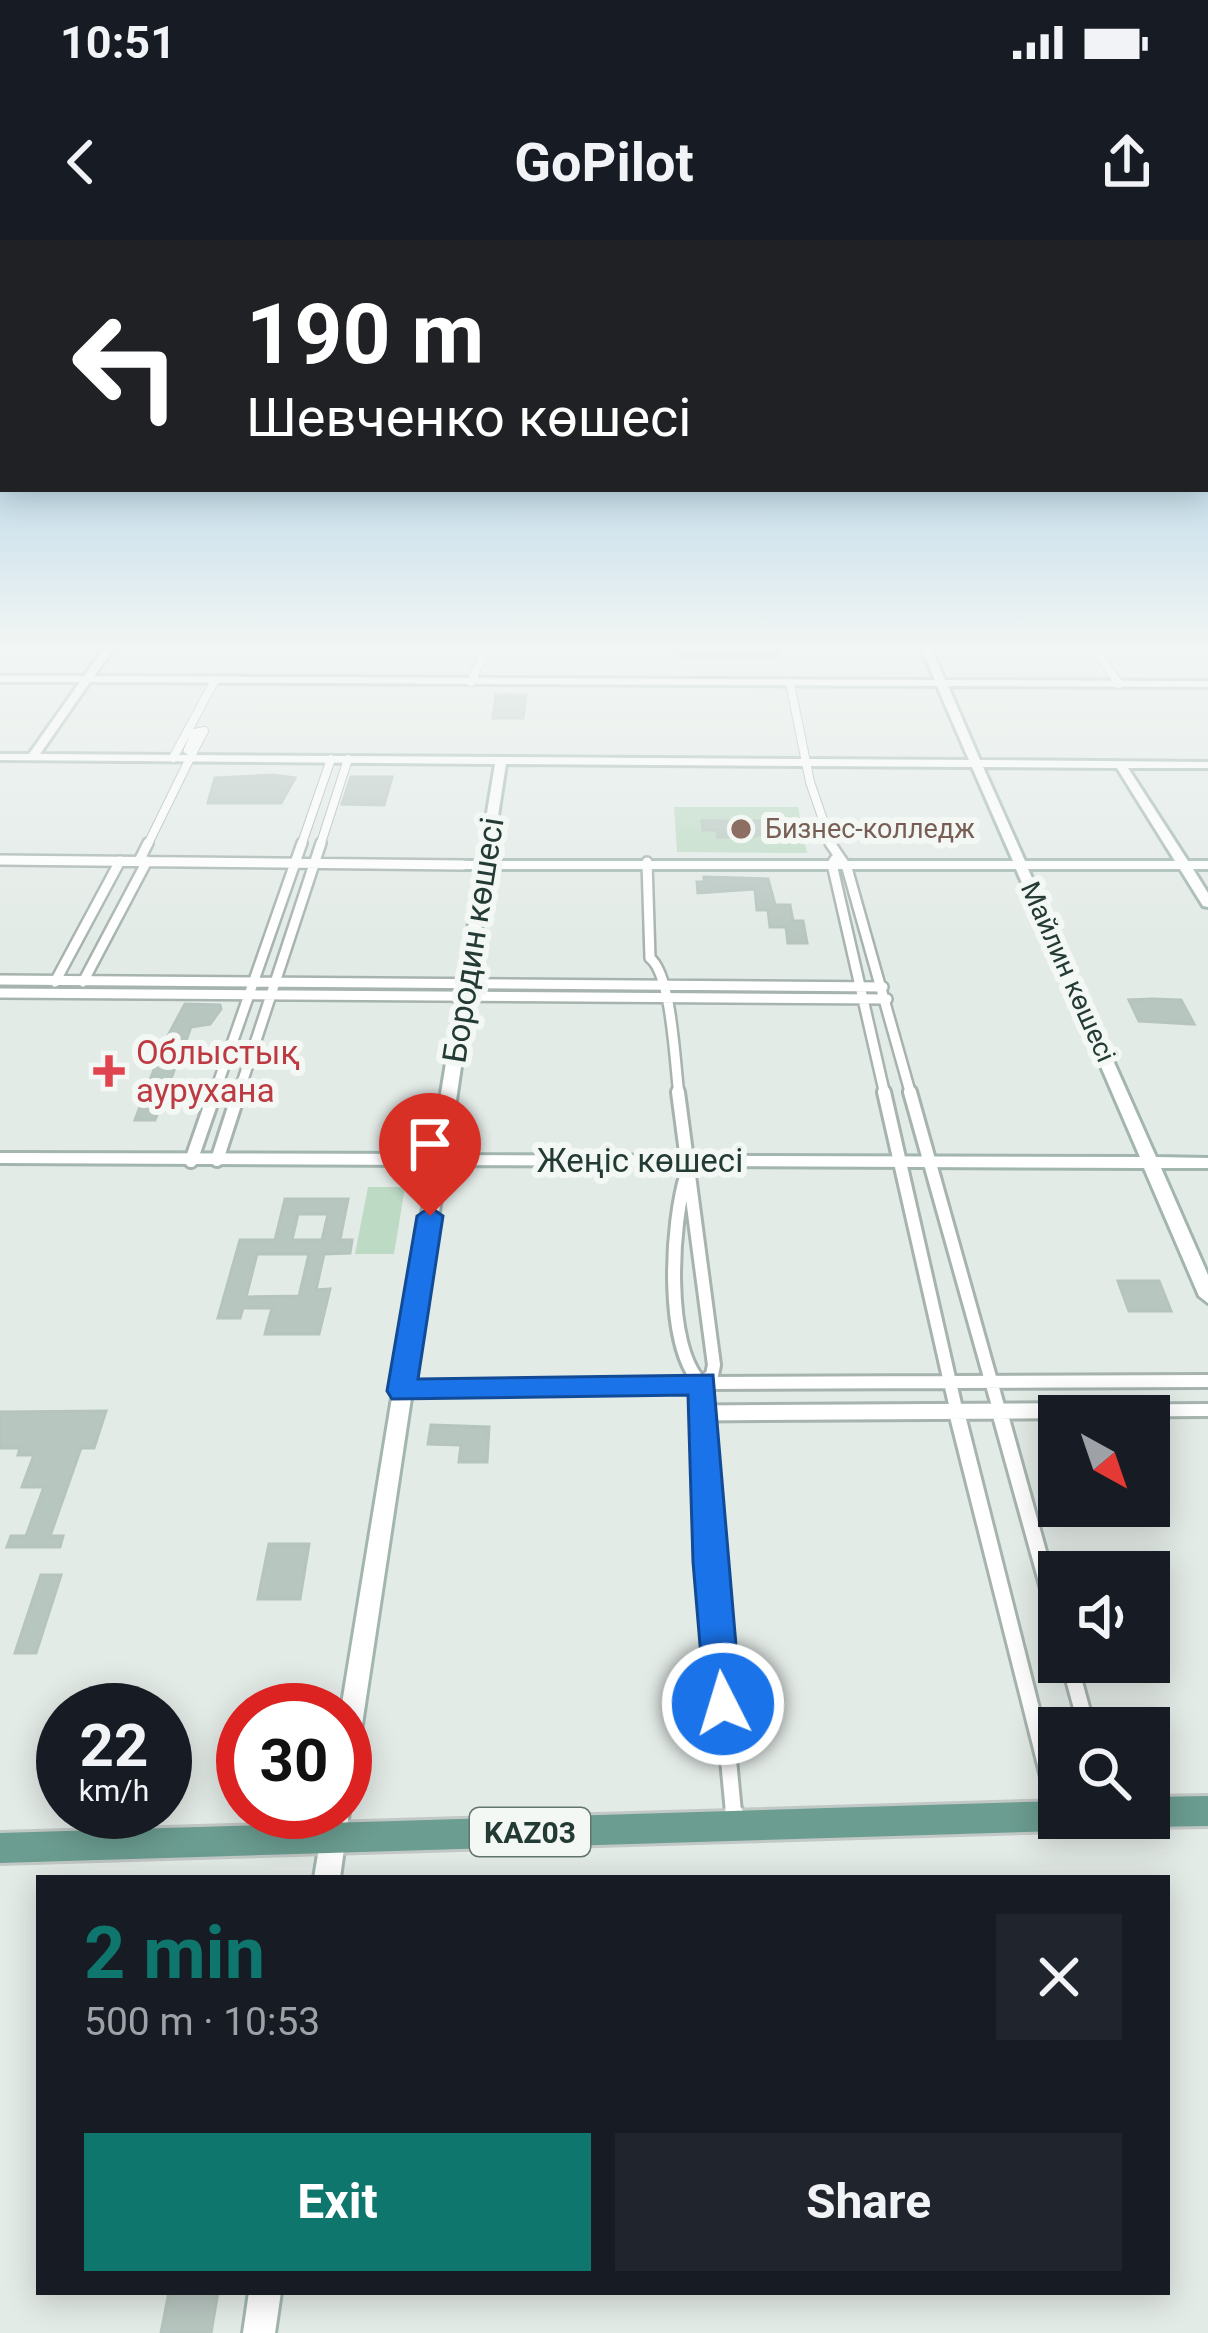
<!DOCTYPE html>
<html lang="en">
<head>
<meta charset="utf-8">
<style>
	:root { --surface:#171b24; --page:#20242c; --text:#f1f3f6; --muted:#9ea1a6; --accent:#0f766e }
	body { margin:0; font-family:Roboto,sans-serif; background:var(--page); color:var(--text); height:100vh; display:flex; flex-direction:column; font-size:45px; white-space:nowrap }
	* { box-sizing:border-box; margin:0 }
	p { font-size:39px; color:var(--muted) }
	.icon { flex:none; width:66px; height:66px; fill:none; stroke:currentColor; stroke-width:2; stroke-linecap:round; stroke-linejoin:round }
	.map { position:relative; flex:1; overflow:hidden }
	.drawer { position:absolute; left:36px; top:1635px; width:1134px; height:420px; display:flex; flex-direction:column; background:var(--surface); border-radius:0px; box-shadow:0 6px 30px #0003 }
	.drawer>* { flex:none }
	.hud { position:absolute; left:0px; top:0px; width:1209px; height:252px; box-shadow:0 6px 30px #0003; background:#202124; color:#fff; overflow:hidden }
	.needle { width:78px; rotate:140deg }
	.controls { position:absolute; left:1038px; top:1155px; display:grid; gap:24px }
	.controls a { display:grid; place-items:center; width:132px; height:132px; border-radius:0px; background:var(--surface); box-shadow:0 6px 30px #0003; font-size:60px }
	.speed { position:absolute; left:36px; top:1443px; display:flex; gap:24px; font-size:60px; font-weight:700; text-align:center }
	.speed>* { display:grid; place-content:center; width:156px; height:156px; border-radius:50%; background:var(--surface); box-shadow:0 6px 30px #0003; line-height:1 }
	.speed small { font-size:30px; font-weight:400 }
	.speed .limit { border:18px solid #d22; background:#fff; color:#111 }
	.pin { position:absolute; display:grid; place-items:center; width:102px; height:102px; color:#fff; margin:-123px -51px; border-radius:50% 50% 50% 0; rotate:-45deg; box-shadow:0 0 12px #0007 }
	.pin .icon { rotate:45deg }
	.me { position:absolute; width:132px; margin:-66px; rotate:355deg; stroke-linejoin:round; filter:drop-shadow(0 0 9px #0008) }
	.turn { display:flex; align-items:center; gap:42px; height:252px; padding:0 48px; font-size:54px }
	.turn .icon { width:156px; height:156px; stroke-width:2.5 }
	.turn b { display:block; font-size:84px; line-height:102px }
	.round { display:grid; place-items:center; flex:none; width:126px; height:126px; border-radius:0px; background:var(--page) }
	.headline { display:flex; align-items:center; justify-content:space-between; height:204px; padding:0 48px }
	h1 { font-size:72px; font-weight:700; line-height:90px; color:var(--accent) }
	.cta { display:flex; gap:24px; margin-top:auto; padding:24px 48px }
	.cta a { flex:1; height:138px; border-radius:0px; background:var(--accent); color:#fff; font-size:48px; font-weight:700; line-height:138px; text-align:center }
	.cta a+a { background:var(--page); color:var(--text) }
	.status { display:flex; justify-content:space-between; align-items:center; height:84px; padding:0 60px; background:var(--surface); direction:ltr }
	.status svg { height:33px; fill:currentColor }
	header { display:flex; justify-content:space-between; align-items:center; height:156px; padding:0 48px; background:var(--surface); font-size:54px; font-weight:700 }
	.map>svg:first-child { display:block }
	.green { fill:#bddac5 }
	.building { fill:#b8c6c0; stroke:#b5c4be; stroke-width:3; fill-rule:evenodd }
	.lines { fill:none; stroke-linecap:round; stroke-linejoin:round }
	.street-far4-casing { stroke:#a6b3ae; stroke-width:10 }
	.street-far3-casing { stroke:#a6b3ae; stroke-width:14 }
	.street-far2-casing { stroke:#a6b3ae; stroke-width:18 }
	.street-far1-casing { stroke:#a6b3ae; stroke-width:21 }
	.street-casing { stroke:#a6b3ae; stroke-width:26 }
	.secondary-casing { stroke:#a2b6af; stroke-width:6 }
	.primary-casing { stroke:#c2c8c6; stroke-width:6 }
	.street-far4 { stroke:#fff; stroke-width:8 }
	.street-far3 { stroke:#fff; stroke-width:9 }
	.street-far2 { stroke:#fff; stroke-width:12 }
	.street-far1 { stroke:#fff; stroke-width:15 }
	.street { stroke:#fff; stroke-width:20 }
	.secondary { fill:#fff; fill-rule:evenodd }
	.primary { fill:#6b9d90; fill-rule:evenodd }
	.route { fill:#1a73e8; stroke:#114b97; stroke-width:3 }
	.education-dot { fill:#8d6e63; stroke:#f3f8f5; stroke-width:4.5 }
	.health-dot { fill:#e0444e; stroke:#f3f8f5; stroke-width:4.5 }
	.labels { text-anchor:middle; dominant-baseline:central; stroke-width:12; stroke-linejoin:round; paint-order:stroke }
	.far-education-label { font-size:27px; fill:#785e54; stroke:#f3f8f5; text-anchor:start }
	.far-street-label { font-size:27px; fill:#243b35; stroke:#f3f8f5 }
	.shield { fill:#f3f8f5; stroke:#62746f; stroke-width:3 }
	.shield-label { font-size:30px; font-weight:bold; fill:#243b35 }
	.street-label { font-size:33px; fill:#243b35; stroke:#f3f8f5 }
	.health-label { font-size:33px; fill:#be3a42; stroke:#f3f8f5; text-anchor:start }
</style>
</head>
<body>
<div class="status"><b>10:51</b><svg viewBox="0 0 49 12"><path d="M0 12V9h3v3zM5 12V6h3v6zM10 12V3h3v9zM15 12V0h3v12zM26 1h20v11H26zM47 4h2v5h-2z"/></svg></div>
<header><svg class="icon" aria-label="back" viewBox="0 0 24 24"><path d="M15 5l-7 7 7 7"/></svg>GoPilot<svg class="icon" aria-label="share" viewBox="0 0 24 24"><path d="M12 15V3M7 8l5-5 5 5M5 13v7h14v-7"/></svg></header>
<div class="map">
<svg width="1208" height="2093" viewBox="0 0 1208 2093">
	<rect width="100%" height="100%" fill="#e3ebe7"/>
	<path class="green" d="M674,567H798L807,613L677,612Z
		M368,947H405L394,1014H355Z"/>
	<path class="building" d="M750,408L777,409L779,417H677L676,409Z
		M496,455H526L523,478H493Z
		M273,535L295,538L281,563H208L215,538Z
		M351,537H392L384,565L342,564Z
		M702,581H777L779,590L751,597L750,590H731L732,597H718L717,590H703Z
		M704,637L768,639L775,665H790L793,681H803L807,703H788L786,687H770L768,670H757L755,649L698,653L697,642H704Z
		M1152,759L1181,760L1194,784L1139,781L1129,760Z
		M185,764L220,765L221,769L210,784L191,787L181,814H189L186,823H177L155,880H135L164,803Z
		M285,959H348L340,1000H352L350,1013L324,1014L316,1050L330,1049L319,1094H265L272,1068H243L240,1078H218L240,1000H275ZM298,974H328L322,1000H292ZM257,1014H309L299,1056L246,1057Z
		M1118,1041H1159L1171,1071H1129Z
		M106,1171L94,1208H81L50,1296H63L60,1307H7L11,1296H26L44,1247H22L34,1215H18L20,1208H0V1172Z
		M431,1185L489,1187L487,1222H459L461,1205L428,1204Z
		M269,1304H309L300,1359H258Z
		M41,1335H61L36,1413H15Z
		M169,2052H218L211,2093H161Z"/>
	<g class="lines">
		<defs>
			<path id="street-far4" d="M1094,408L1119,444
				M471,442L486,408
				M790,443L810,542L832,606
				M204,491L193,512L188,510L195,493Z
				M173,518L215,440
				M147,606L193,512
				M301,606L331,519
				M320,606L348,519"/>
			<path id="street-far3" d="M830,603L847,628L911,855
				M835,619L832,624L885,855
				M0,620L463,625
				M139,621L148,603
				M647,622L650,718C672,735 675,826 679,855
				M0,740L883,747
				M55,742L120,621
				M83,742L147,621
				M0,753L887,759
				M214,855L302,603
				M238,855L321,603"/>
			<path id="street-far2" d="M678,852L714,1125L712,1135L703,1142
				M884,852L957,1173
				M910,852L1000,1173
				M217,920L239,852
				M191,921L215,852
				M687,933C671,982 664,1106 701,1143
				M702,1143L703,1173
				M402,1151L702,1143L1208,1141
				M702,1173L1208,1170"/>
			<path id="street-far1" d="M703,1170L710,1323L734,1578
				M956,1170L1058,1574
				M999,1170L1059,1386
				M702,1173L1151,1170
				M1069,1422L1087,1488"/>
			<path id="street" d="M734,1575L735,1585"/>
			<path id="secondary" d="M104,408H114L94,436L935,440L921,408H931L945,440L1208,441V447L948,446L980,520L1208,522V528H1128L1188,621H1208V629H1193L1208,653V667L1203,666L1180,629H1028L1156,917L1208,918V928H1161L1208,1035V1063L1199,1056L1144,928L446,925L357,1518L354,1526L345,1530V1470H341L430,925L0,923V913L431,914L478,629H463L457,625L463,621H479L495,524L0,520V514H29L80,442H0V436H84ZM90,442L937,446L969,520L40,514ZM506,524L972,527L1013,621H491ZM983,527L1117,528L1175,621H1025ZM490,629H1016L1140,917L448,915Z
				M345,1563L349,1572L340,1638H314L325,1572H345Z
				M249,2052H281L275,2093H243Z"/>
			<path id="primary" d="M1208,1556V1586L1149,1587L1137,1578H1149V1557Z
				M1059,1561V1578H1073L1069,1586L1059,1591L0,1623V1593Z"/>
		</defs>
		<use href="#street-far4" class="street-far4-casing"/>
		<use href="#street-far3" class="street-far3-casing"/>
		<use href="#street-far2" class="street-far2-casing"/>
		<use href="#street-far1" class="street-far1-casing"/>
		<use href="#street" class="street-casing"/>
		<use href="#secondary" class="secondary-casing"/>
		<use href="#primary" class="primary-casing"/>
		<use href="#street-far4" class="street-far4"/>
		<use href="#street-far3" class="street-far3"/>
		<use href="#street-far2" class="street-far2"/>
		<use href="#street-far1" class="street-far1"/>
		<use href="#street" class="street"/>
		<use href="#secondary" class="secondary"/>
		<use href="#primary" class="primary"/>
	</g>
	<linearGradient id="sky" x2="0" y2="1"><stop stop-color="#84badd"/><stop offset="0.58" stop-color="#f2f6f4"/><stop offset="1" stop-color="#f2f6f4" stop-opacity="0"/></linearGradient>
	<rect width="1208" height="701" fill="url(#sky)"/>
	<path class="route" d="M430,967L443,976L418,1139L713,1135L741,1464L736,1476L723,1481L710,1476L705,1464L693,1322L688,1155L392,1159L387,1151L417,976Z"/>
	<circle class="education-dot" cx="741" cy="589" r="12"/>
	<path class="health-dot" d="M103 813h12v12h12v12h-12v12h-12v-12h-12v-12h12z"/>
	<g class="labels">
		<g class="far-education-label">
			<text x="765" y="589">Бизнес-колледж</text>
		</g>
		<g class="far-street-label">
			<text transform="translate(1068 732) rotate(66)">Майлин көшесі</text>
		</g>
		<rect class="shield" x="470" y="1568" width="120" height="48" rx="9"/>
		<g class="shield-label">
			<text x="530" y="1592">KАZ03</text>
		</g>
		<g class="street-label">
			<text transform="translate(473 700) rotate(-81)">Бородин көшесі</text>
			<text x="640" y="920">Жеңіс көшесі</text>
		</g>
		<g class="health-label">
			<text x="136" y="812">Облыстық<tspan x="136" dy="38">аурухана</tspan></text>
		</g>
	</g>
</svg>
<div class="controls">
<a><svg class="needle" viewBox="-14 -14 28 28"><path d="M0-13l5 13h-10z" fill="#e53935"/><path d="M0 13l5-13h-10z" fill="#9ea1a6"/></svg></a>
<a><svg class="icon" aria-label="sound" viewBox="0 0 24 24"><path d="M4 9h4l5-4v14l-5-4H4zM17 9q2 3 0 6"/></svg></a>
<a><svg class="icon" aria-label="search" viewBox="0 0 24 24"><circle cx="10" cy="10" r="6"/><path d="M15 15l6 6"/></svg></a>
</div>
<div class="speed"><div>22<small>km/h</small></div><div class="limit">30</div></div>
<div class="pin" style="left:430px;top:976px;background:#d93025"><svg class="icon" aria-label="arrive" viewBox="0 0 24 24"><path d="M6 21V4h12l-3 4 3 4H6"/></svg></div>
<svg class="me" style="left:723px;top:1464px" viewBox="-20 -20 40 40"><circle r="17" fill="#1a73e8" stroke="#fff" stroke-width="3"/><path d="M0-11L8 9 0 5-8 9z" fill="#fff"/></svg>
<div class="hud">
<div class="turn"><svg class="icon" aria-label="left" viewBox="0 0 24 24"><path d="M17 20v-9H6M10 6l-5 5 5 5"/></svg><div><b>190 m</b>Шевченко көшесі</div></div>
</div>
<section class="drawer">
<div class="headline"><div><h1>2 min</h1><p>500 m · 10:53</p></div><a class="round"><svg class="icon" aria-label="close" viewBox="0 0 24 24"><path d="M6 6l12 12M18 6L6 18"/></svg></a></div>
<div class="cta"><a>Exit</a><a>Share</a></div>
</section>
</div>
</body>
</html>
